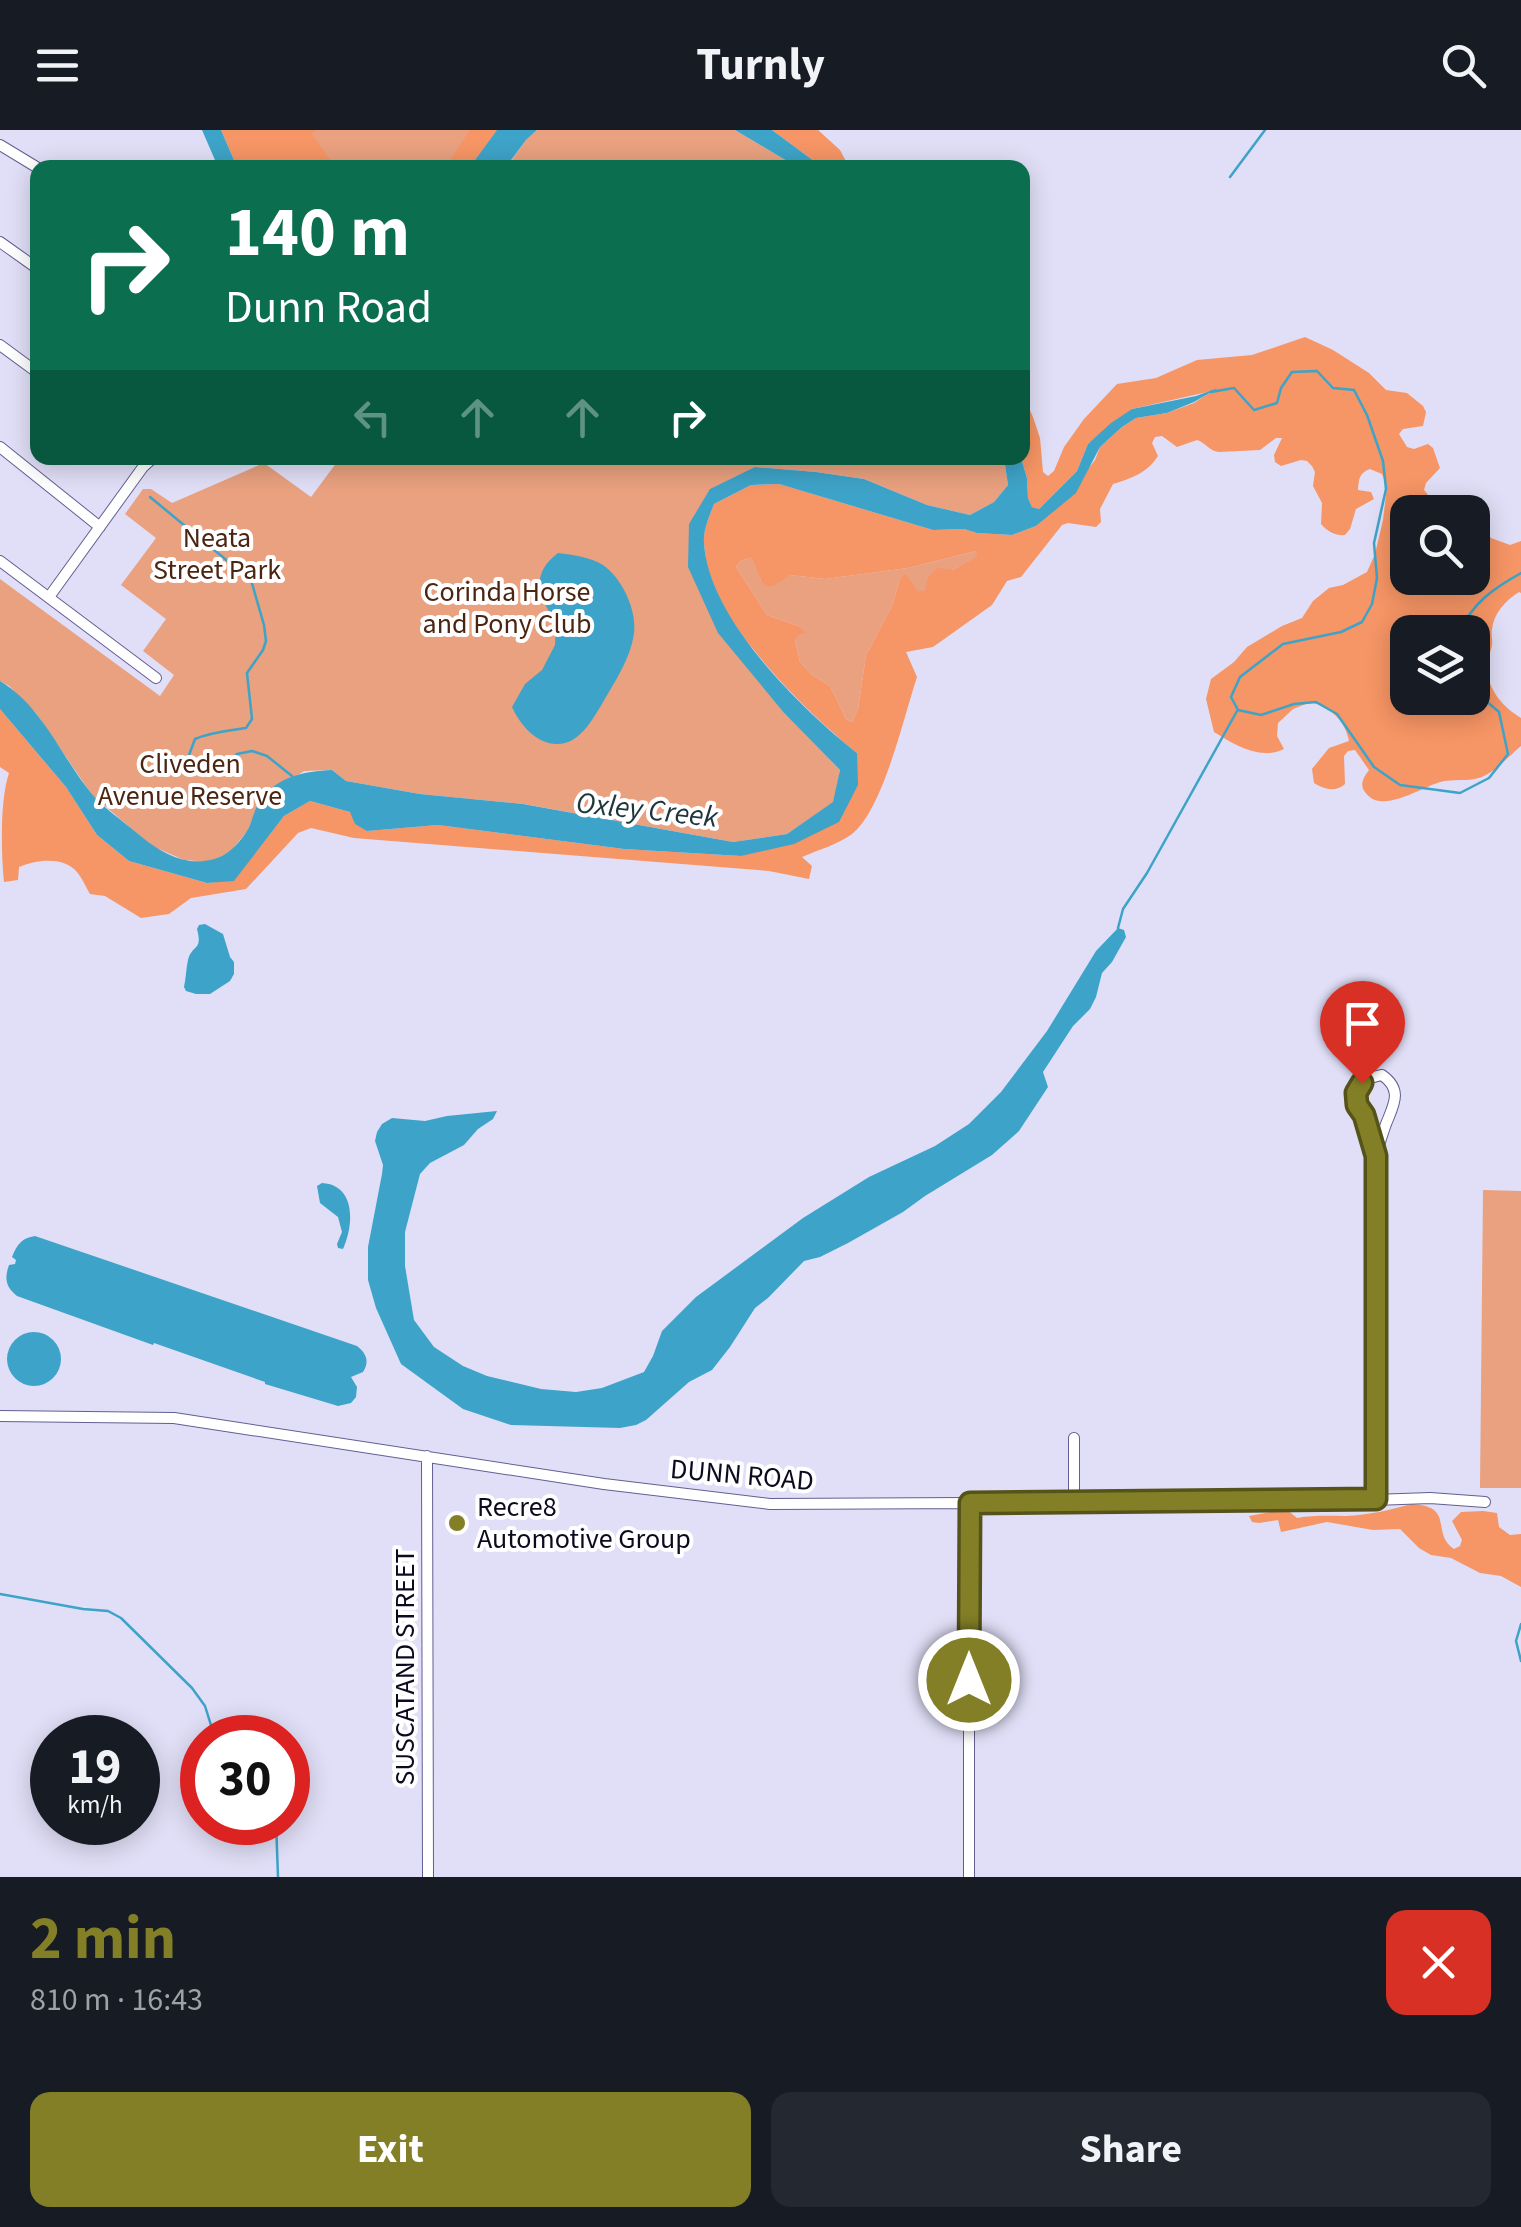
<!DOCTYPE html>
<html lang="en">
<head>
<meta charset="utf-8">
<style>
	:root { --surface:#171b24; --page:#242831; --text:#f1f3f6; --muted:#9ea1a6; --accent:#837f27 }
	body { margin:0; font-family:"Source Sans 3",sans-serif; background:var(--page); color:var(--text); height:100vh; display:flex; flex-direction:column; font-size:38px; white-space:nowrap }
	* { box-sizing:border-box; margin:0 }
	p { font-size:32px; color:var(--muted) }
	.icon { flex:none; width:55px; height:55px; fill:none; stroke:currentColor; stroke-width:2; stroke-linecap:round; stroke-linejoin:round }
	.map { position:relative; height:1747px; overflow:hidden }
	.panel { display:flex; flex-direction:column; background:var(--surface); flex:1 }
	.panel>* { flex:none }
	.hud { position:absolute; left:30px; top:30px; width:1000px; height:305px; border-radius:20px; box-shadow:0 5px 25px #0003; background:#0b6e4f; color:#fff; overflow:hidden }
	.controls { position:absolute; left:1390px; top:365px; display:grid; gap:20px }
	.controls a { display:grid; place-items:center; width:100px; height:100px; border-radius:20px; background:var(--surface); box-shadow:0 5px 25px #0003; font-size:50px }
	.speed { position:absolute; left:30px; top:1585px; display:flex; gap:20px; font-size:50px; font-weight:700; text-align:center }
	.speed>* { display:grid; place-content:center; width:130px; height:130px; border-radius:50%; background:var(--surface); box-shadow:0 5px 25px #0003; line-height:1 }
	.speed small { font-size:25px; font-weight:400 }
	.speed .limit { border:15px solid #d22; background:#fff; color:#111 }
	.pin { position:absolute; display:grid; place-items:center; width:85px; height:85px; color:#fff; margin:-102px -42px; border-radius:50% 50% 50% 0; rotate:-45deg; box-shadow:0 0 10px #0007 }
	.pin .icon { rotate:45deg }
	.me { position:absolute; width:110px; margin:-55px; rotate:0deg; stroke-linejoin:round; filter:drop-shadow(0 0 8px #0008) }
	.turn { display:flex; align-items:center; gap:35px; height:210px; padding:0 30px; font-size:45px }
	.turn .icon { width:130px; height:130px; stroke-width:2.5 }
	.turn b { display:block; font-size:70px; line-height:85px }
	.lanes { display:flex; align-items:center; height:95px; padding:0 30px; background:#0003; justify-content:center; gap:50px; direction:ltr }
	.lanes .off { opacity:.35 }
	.round { display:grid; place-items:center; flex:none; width:105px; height:105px; border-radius:20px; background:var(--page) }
	.summary { display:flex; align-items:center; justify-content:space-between; height:170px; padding:0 30px }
	h1 { font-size:60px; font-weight:700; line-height:75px; color:var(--accent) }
	.primary-button { display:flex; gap:20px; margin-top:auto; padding:20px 30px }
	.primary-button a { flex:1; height:115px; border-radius:20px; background:var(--accent); color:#fff; font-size:40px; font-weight:700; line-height:115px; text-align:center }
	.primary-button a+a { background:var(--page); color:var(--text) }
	header { display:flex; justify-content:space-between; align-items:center; height:130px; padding:0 30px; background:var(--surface); font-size:45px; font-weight:700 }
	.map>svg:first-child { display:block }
	.green { fill:#e9a17f }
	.forest { fill:#f69565; fill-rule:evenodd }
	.water { fill:#3ea3c8 }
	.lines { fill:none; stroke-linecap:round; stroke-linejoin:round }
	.stream { stroke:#3ea3c8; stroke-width:2.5 }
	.minor-casing { stroke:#625e92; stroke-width:12 }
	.minor { stroke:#fff; stroke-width:10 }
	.route-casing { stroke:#555319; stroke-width:25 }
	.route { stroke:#837f27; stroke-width:18 }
	.poi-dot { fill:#837f27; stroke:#fff; stroke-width:4 }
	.labels { text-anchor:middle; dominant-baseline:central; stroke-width:8; stroke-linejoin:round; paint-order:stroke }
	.park-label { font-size:28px; fill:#4b2511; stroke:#fff }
	.street-label { font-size:28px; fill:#0c0a1e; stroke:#fff }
	.poi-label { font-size:28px; fill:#0c0a1e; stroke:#fff; text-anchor:start }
	.water-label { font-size:30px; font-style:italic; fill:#1f353e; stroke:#fff }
</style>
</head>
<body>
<header><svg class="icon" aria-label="menu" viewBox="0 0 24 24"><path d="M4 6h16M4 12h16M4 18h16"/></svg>Turnly<svg class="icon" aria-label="search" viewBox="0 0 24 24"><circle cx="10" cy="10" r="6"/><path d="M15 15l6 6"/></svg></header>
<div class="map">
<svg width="1521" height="1747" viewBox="0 0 1521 1747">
	<rect width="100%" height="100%" fill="#e0dff7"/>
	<path class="green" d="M232,0H497L470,38L249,37Z
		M537,0H735L797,37L506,38L526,10Z
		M340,328H1004L1008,355L994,372L970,385L927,375L864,349L816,342L755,337L689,394L785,584L840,640L834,672L787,704L733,712L524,674L420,664L346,651L332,640L304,641L260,671L248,700L231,721L211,732L184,730L152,716L92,665L36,583L9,556L0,551V449L160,566L174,545L143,521L166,489L121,455L156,408L125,384L143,359H151L172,373L264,333L311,367Z
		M976,421L978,427L952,440L926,461H918L900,449L892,476L866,525L858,579L852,592L846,589L830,556L811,544L800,532L795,511L798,504L804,503L801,497L767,485L736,437C741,429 745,428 754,429L761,451L790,445L825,449L908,438Z
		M1483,1060L1521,1061V1358H1480Z"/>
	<path class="forest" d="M221,0H317L311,3L330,30L327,37H237Z
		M470,0H497L470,37L445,38Z
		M772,0H818L840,20L849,37H822Z
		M1305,207L1333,220L1369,243L1386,260L1407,263L1423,276L1426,282L1423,296L1403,299L1399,304L1407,317L1414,319L1428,314L1433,318L1440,338L1426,353L1424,360L1437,376L1433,382H1408V448H1472L1473,392L1482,397L1491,408L1510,415L1521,411V463L1519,462C1505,471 1494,483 1492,499C1491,506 1493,509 1492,515C1491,523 1486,530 1487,538C1488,560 1503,577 1521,588V616C1510,625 1497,640 1484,646C1472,652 1458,649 1445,651C1424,654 1382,687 1365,662C1359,654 1364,647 1369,640L1355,620L1348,621L1344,626L1345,654C1335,663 1324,659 1314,653L1312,639L1329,618L1349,611C1345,590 1331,578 1311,572L1293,579L1278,593L1277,606L1284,619C1259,631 1234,614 1214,602L1206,569L1211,549L1234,532L1247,517L1282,496L1302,488L1313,471L1329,458L1343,455L1367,442L1375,424L1383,390L1387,357L1382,344L1370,339C1359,343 1359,349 1358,360L1371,362L1374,369L1356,379L1350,399L1345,405C1335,406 1327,401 1321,394L1322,373L1313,356L1315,342L1312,336L1307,331L1301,330L1281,336L1275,332L1274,325L1282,308H1276L1260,320L1219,322C1209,321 1206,313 1197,310L1177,317L1162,306L1155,307L1152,313L1158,326C1147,343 1132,348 1113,354L1100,379L1101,392L1096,397L1068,393L1062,395L1021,447L1007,451L992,475L933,517L906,522L917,547C904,586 883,680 852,704C839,714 818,720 802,727L812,736L809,749L769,741L354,708L311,698L298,703L246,759L191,768L169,784L141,788L105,766L90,764C86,757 82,748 77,742C63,726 36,730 19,737L18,750L4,752C1,721 0,670 9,643L0,637V579L66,657L97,705L129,731L207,753L234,750L284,686L310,671L350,682L367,701L438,695L624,719L741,726L838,692L857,623C802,578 707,487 704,412C703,400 710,385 714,374L751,355L779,354L933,400L964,399L977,403L1012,405L1036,396L1058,377L1095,330L1100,317L1122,297L1136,288L1167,283L1194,273L1212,261L1132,279L1088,314L1077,341L1039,379L1032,377L1028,368L1027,348L1021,328H1022L1023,265L1033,287L1040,308L1043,342L1048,346L1054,341L1064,317L1084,289L1117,254L1156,248L1197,230L1252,225ZM976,421L977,427L952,440L937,438L928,448L925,461H918L905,444L900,449L892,476L866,525L858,579L852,592L846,589L830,556L811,544L800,532L795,511L798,505L805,503L801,497L767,485L736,437C740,430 745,428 753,429L761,451L766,456H773L790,445L825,449L908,438ZM1408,502H1472V568H1408Z
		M1411,1374C1456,1376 1430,1403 1454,1419L1460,1416L1462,1410L1452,1391L1461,1382L1483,1381L1497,1383L1499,1397L1510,1405L1521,1404V1457L1501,1446L1480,1443L1451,1428L1431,1425L1419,1418L1400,1399L1373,1400L1327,1392L1281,1402L1278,1390L1259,1393L1252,1392L1249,1386L1286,1379L1297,1388C1314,1385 1329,1386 1346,1386C1369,1385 1390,1380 1411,1374Z"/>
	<path class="water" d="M202,0H221L237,37H218Z
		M497,0H537L526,10L506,37H470Z
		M735,0H772L822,37H797Z
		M1218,258L1194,272L1167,283L1136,288L1122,297L1100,317L1076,363L1036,396L1012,405L977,403L964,399L933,400L779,354L751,355L714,374C710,385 703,400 704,412C707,487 801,579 857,623L858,655L839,692L794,714L741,726L624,719L438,695L367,701L355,694L350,682L310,671L284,686L234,751L207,753L129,731L97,705L66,657L0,579V551C42,576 61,626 91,663C103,678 122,690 137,703C152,716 170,728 190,731C217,733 232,724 247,701C252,693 253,682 259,673C274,647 305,641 332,640L346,651L420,664L523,674L733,712L787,704L833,672L840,640L785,584L718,503L688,437L689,394L710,359L755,337L816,342L864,349L927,375L970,385L994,372L1008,355L1004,328H1021L1027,348L1028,368L1032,377L1039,379L1077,341L1088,314L1111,293L1132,279L1196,266Z
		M558,423C573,425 590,427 603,435C622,448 637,480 634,503C631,528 614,553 602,574C594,587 582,609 565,613C541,619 521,597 512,577L525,554L542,540L555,515L556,492C538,467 530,444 558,423Z
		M205,794L223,804L230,827L234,832V844L230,851L210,864H196L186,861L184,857C186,848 186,839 188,830C192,814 203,821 197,799L199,795Z
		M1118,798L1124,800L1126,807L1112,832L1102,843L1096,867L1090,879L1073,896L1043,942L1048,957L1019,1001L992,1025L925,1066L903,1082L848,1113L820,1127L804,1131L768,1168L755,1178L730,1217L712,1240L689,1252L646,1290L636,1295L620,1298L511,1295L463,1279L401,1234L376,1178L368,1150V1117L382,1044L383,1035L375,1011L377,1002L382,994L392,988L425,991L447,986L497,981L493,989L478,999L464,1015L430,1033L420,1044L405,1102V1136L414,1190L434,1217L463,1236L487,1246L541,1259L576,1262L602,1258L644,1242L653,1226L662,1201L696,1167L803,1088L869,1047L935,1016L969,994L1001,962L1047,901L1096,821Z
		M322,1053C356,1055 354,1095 343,1119L338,1118L337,1114L342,1102L338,1087L320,1073L317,1056Z
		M35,1106L357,1216C366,1223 370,1231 363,1242L351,1247L357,1257L356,1267L351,1273L338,1276L265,1254V1252L154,1213L153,1215L17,1166C6,1157 4,1149 9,1135L15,1134L16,1130L12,1127C17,1114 22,1108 35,1106Z
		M7 1229a27 27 0 1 1 54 0a27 27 0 1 1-54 0Z"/>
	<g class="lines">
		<path class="stream" d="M1230,47L1265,0
			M1211,262L1234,258L1254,280L1277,273L1281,258L1292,242L1317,241L1333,258L1354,260L1367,285L1383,331L1386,359L1374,413L1377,448L1372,474L1362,492L1341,502L1283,514L1240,547L1231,567L1238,580L1261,585L1294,574L1316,572L1337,584L1374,637L1400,655L1460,663L1489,648L1508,624L1499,582L1472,559
			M150,367L230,433
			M237,437L248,443L251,450L264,495L266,511L263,520L247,543L252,589L246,598C228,601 212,602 195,609L189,625L195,637L210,643L225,636L237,624L252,621L267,626L292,646
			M1460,502C1472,473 1494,458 1521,443
			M1118,798L1123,779L1147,743L1237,581
			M0,1464L83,1479L108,1481L121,1488L192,1558L205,1576L215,1608
			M1521,1494L1516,1511L1521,1531
			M276,1692L278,1747"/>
		<defs>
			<path id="minor" d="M0,15L38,38
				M0,112L38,139
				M0,215L38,243
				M0,317L100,397
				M0,431L156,548
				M49,467L143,337L153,328
				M0,1286L174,1288L604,1354L770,1374L1345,1371L1430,1368L1485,1372
				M1074,1308V1372
				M427,1326L428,1747
				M1376,1369V1026C1373,1013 1371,998 1365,985C1353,963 1354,950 1382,945C1403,960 1394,974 1386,994C1382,1005 1379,1015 1376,1026
				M969,1747V1373"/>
		</defs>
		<use href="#minor" class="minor-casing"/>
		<use href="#minor" class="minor"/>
	</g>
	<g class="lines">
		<defs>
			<path id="route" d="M969,1550L970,1373L1376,1369V1026L1364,985L1357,975L1356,963L1362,953"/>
		</defs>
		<use href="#route" class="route-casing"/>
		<use href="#route" class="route"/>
	</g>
	<circle class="poi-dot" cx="457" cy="1393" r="10"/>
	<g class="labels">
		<g class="park-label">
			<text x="217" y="408">Neata<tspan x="217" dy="32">Street Park</tspan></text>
			<text x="507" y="462">Corinda Horse<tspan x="507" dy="32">and Pony Club</tspan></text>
			<text x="190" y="634">Cliveden<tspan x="190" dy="32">Avenue Reserve</tspan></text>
		</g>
		<g class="street-label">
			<text transform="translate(742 1345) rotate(5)">DUNN ROAD</text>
			<text transform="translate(405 1537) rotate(-90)">SUSCATAND STREET</text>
		</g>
		<g class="poi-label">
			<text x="477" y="1377">Recre8<tspan x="477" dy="32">Automotive Group</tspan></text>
		</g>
		<g class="water-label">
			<text transform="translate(647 680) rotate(6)">Oxley Creek</text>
		</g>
	</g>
</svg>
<div class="controls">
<a><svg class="icon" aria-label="search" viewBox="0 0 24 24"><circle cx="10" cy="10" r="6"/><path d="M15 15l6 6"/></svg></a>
<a><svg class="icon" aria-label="layers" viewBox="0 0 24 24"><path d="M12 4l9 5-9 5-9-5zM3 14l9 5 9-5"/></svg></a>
</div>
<div class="speed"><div>19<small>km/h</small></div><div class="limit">30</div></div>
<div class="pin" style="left:1362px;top:953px;background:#d93025"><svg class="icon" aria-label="arrive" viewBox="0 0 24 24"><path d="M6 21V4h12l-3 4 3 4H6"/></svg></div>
<svg class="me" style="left:969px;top:1550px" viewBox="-20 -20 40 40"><circle r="17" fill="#837f27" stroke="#fff" stroke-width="3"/><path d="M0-11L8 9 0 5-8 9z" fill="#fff"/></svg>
<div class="hud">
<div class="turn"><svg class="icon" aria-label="right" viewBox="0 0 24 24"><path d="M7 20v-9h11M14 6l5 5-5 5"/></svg><div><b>140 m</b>Dunn Road</div></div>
<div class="lanes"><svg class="icon off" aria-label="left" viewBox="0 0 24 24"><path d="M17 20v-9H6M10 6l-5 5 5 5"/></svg><svg class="icon off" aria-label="ahead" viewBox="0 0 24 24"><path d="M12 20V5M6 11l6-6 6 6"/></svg><svg class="icon off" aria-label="ahead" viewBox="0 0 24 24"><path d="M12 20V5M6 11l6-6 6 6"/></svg><svg class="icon" aria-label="right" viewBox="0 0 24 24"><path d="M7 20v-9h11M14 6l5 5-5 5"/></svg></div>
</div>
</div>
<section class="panel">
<div class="summary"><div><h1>2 min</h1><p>810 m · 16:43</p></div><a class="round" style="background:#d93025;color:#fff"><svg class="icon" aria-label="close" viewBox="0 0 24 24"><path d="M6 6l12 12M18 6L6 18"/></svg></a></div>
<div class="primary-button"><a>Exit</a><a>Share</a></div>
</section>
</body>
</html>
